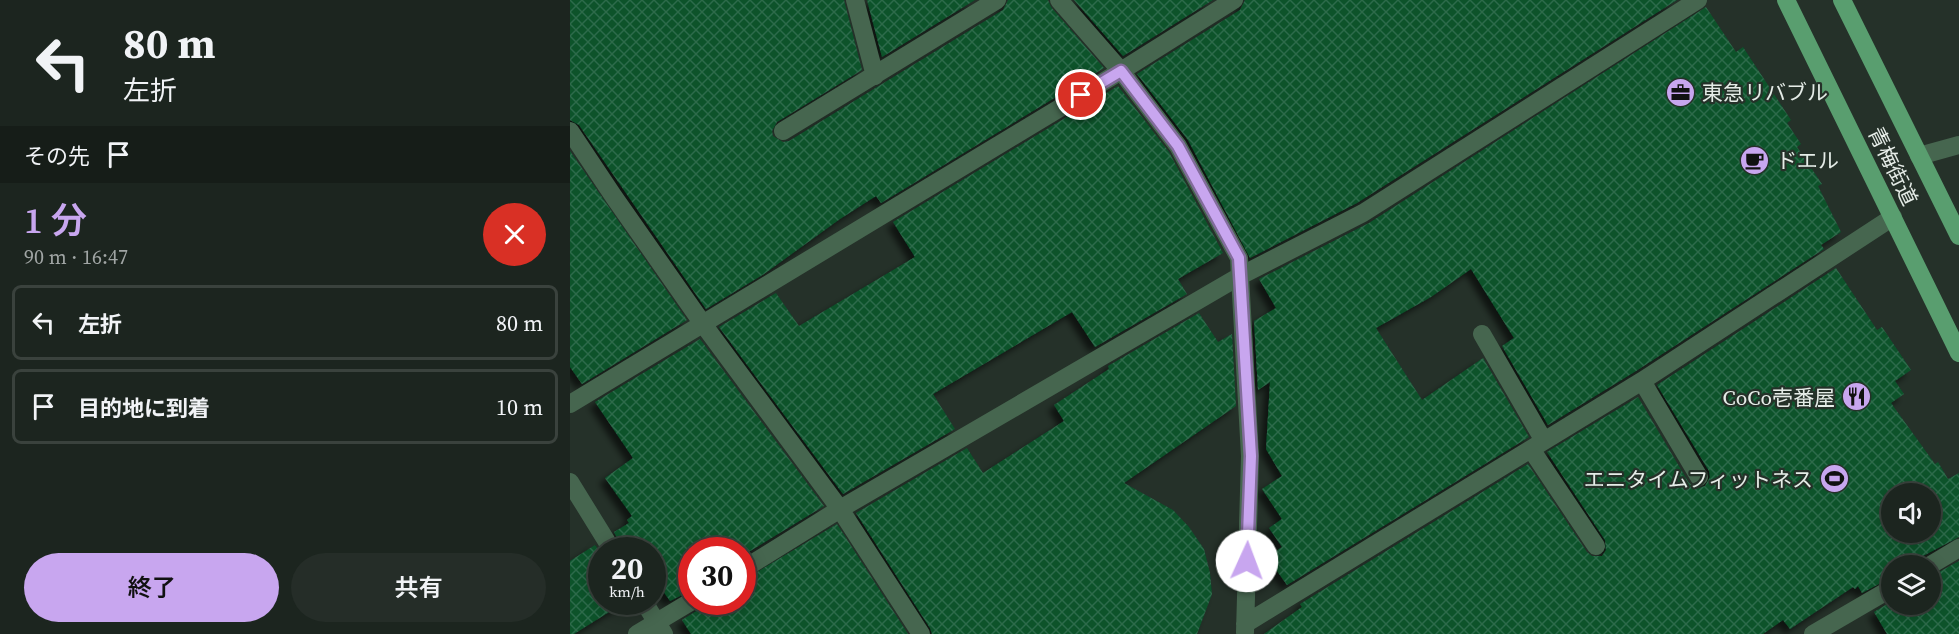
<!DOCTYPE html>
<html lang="ja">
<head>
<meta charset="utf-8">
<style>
	:root { --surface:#1c251f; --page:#252d28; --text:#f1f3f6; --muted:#a0a5a4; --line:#3a423d; --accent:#c8a6ef }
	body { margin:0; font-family:"Source Serif 4","Noto Sans JP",serif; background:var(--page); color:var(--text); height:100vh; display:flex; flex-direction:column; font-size:22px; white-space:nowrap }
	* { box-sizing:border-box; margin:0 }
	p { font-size:20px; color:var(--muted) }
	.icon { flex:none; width:33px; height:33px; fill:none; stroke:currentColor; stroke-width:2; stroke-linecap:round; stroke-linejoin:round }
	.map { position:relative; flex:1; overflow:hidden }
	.sheet { display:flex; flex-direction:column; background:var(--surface); width:570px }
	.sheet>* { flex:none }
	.banner { background:#1c251f; color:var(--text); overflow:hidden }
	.controls { position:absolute; left:1311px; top:483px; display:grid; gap:12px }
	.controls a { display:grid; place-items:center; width:60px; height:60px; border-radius:50%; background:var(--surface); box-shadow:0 3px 15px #0003,0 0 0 2px var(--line); font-size:30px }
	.speed { position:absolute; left:18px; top:537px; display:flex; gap:12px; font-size:30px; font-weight:700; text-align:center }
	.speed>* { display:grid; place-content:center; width:78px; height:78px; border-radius:50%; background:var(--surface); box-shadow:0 3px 15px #0003,0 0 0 2px var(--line); line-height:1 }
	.speed small { font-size:15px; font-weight:400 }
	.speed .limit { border:9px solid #d22; background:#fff; color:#111 }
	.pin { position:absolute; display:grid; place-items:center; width:51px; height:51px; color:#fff; margin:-26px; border:3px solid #fff; border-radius:50%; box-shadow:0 2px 6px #0007 }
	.me { position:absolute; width:66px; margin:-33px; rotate:2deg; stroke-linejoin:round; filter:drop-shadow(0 0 4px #0008) }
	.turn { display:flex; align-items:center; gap:21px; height:126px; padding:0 24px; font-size:27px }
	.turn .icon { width:78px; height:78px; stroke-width:2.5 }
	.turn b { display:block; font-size:42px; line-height:51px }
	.then { display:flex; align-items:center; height:57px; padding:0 24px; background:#0003; gap:12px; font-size:22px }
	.round { display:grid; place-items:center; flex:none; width:63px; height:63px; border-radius:32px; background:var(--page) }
	.overview { display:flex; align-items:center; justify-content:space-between; height:102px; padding:0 24px }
	h1 { font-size:36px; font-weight:600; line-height:45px; color:var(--accent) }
	.cta { display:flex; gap:12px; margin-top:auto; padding:12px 24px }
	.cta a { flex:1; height:69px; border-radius:36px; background:var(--accent); color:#111; font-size:24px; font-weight:600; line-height:69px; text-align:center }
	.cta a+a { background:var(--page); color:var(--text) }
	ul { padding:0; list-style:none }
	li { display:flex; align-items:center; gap:18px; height:75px; margin:0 12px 9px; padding:0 12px; border:3px solid var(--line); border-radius:9px }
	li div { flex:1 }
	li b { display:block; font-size:22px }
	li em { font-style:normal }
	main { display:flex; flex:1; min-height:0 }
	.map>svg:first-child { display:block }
	.building { fill:url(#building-cross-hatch); fill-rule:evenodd; filter:url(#shadow) }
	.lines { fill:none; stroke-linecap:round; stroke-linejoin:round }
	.minor { stroke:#46664f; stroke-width:18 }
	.major { stroke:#599e6f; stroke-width:18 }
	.route-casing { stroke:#826c9b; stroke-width:15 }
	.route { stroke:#c8a6ef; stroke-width:10 }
	.labels { text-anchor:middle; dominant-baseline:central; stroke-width:4.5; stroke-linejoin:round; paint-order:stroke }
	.poi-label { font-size:21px; fill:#e5ece7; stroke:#253129; text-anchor:start }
	.street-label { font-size:21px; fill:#e5ece7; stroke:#253129 }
</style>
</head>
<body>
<main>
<section class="sheet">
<div class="banner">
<div class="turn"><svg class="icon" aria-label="left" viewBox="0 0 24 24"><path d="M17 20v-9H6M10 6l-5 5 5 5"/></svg><div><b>80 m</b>左折</div></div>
<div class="then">その先<svg class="icon" aria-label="arrive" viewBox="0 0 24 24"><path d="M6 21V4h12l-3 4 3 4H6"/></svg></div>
</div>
<div class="overview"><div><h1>1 分</h1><p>90 m · 16:47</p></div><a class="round" style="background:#d93025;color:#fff"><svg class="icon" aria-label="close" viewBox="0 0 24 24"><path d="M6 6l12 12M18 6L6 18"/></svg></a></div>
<ul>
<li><svg class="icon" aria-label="left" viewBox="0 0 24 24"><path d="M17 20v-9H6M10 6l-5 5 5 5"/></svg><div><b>左折</b></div><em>80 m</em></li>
<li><svg class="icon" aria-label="arrive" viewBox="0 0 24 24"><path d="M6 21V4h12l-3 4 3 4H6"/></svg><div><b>目的地に到着</b></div><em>10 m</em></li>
</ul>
<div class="cta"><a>終了</a><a>共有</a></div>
</section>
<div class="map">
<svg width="1389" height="634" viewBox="0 0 1389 634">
	<defs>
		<pattern id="building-cross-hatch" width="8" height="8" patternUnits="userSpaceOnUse" patternTransform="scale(1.5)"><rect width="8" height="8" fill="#0a522b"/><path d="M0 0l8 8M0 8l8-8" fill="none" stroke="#2e6b4a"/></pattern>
		<filter id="shadow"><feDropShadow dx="-5.5" dy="5.5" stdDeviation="3" flood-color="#0009"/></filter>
	</defs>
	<rect width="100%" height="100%" fill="#253129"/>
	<path class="building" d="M0,0H274L292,70L207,122L202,131L203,136L213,142L219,141L312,84L433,10L438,0H478L481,7L534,68L311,203L306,196L270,219L194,274L136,309L9,125L0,120Z
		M297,0H405L312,57Z
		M504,0H643L553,56Z
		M675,0H1107L787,203L680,258L618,140L567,74L670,10Z
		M1136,7L1166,52L1173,47L1221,120L1217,123L1231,144L1227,147L1252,184L1248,186L1271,232L1251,245L1254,249L1066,371L978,425L932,346L944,338L901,269L861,297L806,328L852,400L913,358L959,437L717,585L697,557L712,547L699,528L712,519L692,489L712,476L696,449L700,382L688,390L684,321L706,308L689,279L799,223Z
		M548,86L599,152L653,253L608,279L617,294L525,347L502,312L363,394L385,429L273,494L149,327L206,293L229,326L345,257L323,222Z
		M0,151L117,320L12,384L0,367Z
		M1266,268L1307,330L1312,327L1341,370L1325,381L1334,394L1321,403L1365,464L1368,462L1378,479L1389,473V537L1353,556L1348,566H1322V577L1292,593L1288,586L1285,589L1283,587L1220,629L1213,620L1193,634H694L732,607L730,604L958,464L1017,552L1022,556H1032L1036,550L1035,540L977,452L1068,397L1119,483L1129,488L1135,486L1140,477L1139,471L1087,385ZM1322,494H1360V532H1322Z
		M629,313L648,342L662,334L666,406L554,483L603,510L619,527L634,549L640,573L642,594L627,634H362L360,628L286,513L397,448L413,473L494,421L484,405L539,369L538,366Z
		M130,339L254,506L172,556V550H122V590L100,601L86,581L82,584V550H53L44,532L59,523L57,520L62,516L35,478L63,458L25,402Z
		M267,524L338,634H121L112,620L128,610L133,602H172V581Z
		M25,545L32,554V602H55L4,634H0V561Z
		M1389,561V634H1317L1304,612L1322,601V604H1360V577Z"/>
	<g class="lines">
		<path class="minor" d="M285,0L305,76
			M489,0L551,71L608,146L669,258L680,456L675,632
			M0,131L44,197L133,324L270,509L351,634
			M213,131L427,0
			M1349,156L1389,145
			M912,334L974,441
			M1072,381L1129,477
			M0,404L551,71L664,0
			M961,449L1026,546
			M0,482L42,550
			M1359,566L1389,548
			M172,570L270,509L670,276L793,213L1128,0
			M74,602L94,634
			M675,624L1072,381L1323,217
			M67,634L122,601
			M1243,634L1322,588"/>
		<path class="major" d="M1216,0L1389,353
			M1272,0L1389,236"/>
	</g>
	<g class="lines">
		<defs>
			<path id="route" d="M511,95L551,71L608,146L669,258L681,456L677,561"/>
		</defs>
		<use href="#route" class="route-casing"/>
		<use href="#route" class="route"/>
	</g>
	<defs>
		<symbol id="office-disc" viewBox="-11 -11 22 22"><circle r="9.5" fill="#c8a6ef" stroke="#253129"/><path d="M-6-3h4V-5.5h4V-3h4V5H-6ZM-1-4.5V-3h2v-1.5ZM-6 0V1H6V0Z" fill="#111"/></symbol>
		<symbol id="cafe-disc" viewBox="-11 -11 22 22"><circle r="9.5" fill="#c8a6ef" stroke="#253129"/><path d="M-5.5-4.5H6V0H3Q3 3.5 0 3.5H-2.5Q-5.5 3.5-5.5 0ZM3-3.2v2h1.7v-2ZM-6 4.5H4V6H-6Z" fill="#111"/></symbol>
		<symbol id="restaurant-disc" viewBox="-11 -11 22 22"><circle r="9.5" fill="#c8a6ef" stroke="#253129"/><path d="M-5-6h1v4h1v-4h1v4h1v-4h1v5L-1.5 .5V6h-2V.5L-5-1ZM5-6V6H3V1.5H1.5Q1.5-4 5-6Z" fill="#111"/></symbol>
		<symbol id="stadium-disc" viewBox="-11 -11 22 22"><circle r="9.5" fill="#c8a6ef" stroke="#253129"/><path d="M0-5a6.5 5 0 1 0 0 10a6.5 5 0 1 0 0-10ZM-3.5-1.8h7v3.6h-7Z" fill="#111"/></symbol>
	</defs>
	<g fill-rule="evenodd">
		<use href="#office-disc" x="1094" y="76" width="33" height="33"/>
		<use href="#cafe-disc" x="1168" y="144" width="33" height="33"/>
		<use href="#restaurant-disc" x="1270" y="380" width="33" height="33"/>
		<use href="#stadium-disc" x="1248" y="462" width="33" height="33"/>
	</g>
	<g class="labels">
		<g class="poi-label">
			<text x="1132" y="92">東急リバブル</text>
			<text x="1206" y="160">ドエル</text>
			<text x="1265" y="397" text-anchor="end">CoCo壱番屋</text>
			<text x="1243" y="479" text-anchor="end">エニタイムフィットネス</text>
		</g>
		<g class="street-label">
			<text transform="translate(1323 166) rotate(64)">青梅街道</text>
		</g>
	</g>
</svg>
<div class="controls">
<a><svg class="icon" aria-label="sound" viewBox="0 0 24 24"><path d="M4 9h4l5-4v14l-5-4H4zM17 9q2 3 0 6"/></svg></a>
<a><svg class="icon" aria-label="layers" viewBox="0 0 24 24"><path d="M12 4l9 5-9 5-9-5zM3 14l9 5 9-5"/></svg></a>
</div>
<div class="speed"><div>20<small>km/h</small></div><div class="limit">30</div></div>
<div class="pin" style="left:511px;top:95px;background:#d93025"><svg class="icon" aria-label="arrive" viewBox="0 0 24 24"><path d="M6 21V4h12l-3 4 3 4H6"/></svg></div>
<svg class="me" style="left:677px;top:561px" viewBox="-20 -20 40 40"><circle r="19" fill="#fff"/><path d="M0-13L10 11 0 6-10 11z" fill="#c8a6ef"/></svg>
</div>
</main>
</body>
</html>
